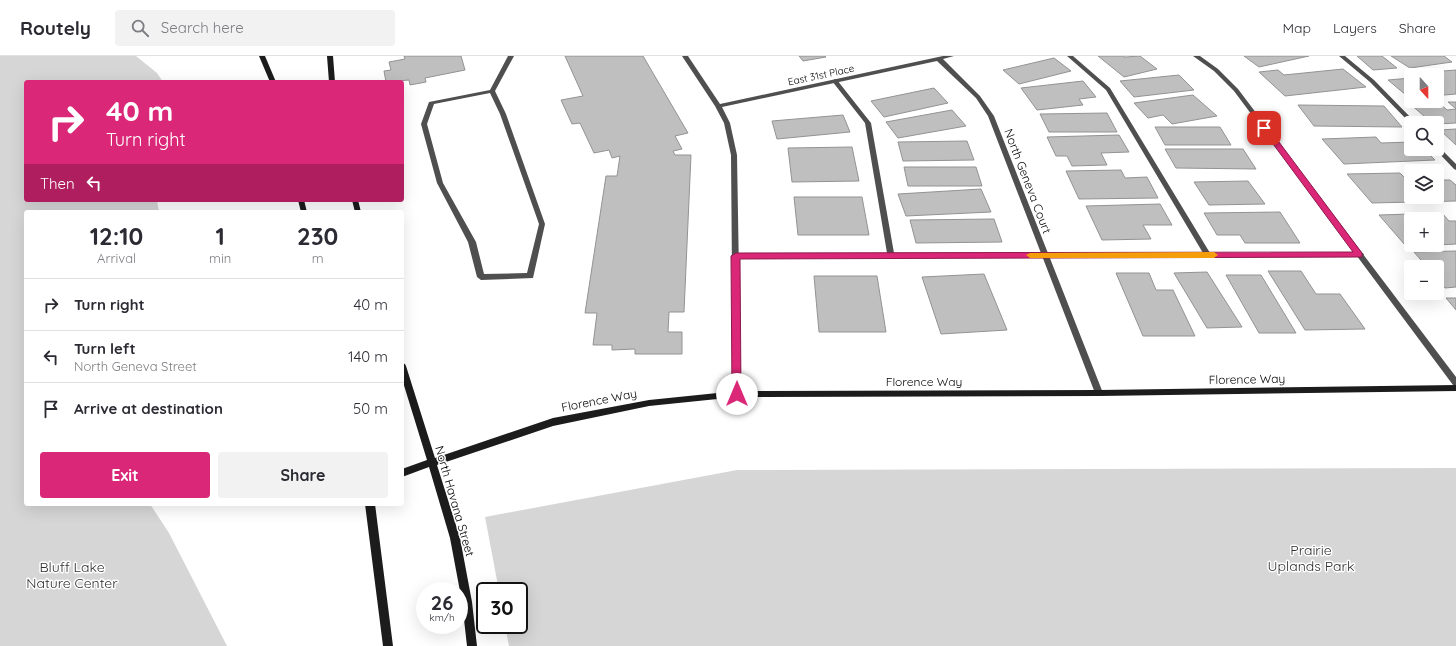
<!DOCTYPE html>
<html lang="en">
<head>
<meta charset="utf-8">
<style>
	:root { --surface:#fff; --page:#f2f2f3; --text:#2b2b33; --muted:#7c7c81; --line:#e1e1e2; --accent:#db2777 }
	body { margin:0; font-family:Quicksand,sans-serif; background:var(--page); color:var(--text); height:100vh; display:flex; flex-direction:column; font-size:15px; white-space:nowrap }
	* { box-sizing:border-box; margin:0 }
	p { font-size:13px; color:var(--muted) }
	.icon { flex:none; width:22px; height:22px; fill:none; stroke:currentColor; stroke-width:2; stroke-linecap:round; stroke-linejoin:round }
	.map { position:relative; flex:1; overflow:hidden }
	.panel { position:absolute; left:24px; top:154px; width:380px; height:296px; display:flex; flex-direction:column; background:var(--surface); border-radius:4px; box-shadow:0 4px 16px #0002 }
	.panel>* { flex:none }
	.top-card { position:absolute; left:24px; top:24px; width:380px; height:122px; border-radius:4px; box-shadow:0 4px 16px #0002; background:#db2777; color:#fff; overflow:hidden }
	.needle { width:26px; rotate:159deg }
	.buttons { position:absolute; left:1404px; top:12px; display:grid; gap:8px }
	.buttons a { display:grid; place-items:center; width:40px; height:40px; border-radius:4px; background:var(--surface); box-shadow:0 4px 16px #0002; font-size:20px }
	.speed { position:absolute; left:416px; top:526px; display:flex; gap:8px; font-size:20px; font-weight:700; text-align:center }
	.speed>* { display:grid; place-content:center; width:52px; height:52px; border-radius:50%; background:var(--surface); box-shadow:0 4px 16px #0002; line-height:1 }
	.speed small { font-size:10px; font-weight:400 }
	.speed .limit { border:2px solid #111; border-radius:6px; background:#fff; color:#111 }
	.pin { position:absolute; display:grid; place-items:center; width:34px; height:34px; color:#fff; margin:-17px; border-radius:8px; box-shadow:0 2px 6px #0006 }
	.me { position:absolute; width:44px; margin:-22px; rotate:0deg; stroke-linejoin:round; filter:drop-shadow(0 0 3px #0008) }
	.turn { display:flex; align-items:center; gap:14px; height:84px; padding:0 16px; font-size:18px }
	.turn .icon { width:52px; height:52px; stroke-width:2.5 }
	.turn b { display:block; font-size:28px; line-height:34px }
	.then { display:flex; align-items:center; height:38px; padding:0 16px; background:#0003; gap:8px; font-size:15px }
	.eta { display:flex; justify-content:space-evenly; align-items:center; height:68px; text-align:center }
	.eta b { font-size:24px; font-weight:700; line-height:28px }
	.button { display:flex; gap:8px; margin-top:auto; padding:8px 16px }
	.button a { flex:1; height:46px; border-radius:4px; background:var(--accent); color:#fff; font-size:16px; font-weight:700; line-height:46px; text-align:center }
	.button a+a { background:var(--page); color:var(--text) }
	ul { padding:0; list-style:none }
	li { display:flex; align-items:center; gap:12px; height:52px; padding:0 16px; border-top:1px solid var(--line) }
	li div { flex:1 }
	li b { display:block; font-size:15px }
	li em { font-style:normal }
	header { display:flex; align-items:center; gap:24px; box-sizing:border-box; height:56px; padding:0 20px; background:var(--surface); border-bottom:1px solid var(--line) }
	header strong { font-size:19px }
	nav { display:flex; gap:22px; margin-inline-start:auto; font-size:14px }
	.search { width:280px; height:36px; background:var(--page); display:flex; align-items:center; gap:10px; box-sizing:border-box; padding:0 14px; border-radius:4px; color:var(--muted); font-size:15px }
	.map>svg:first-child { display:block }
	.green { fill:#d6d6d6 }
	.building { fill:#bfbfbf; stroke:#939393 }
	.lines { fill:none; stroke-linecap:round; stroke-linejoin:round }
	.lane { fill:#4f4f4f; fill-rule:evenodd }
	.street { fill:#4f4f4f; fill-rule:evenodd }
	.secondary { fill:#1c1c1c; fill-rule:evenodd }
	.route { fill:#db2777; stroke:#8e194d }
	.slow { fill:#f59e0b }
	.labels { text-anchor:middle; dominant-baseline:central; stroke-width:3; stroke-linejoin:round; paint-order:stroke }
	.far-street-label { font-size:10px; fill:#000; stroke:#fff }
	.street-label { font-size:12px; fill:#000; stroke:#fff }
	.near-park-label { font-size:14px; fill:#2d2d2d; stroke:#fff }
</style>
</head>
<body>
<header>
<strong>Routely</strong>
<div class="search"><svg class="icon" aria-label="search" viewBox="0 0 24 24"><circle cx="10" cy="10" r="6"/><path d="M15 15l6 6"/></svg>Search here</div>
<nav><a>Map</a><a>Layers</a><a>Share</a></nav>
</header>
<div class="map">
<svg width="1456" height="590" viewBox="0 0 1456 590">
	<rect width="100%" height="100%" fill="#fff"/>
	<path class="green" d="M0,0H136L157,17L163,26H26V144H157L159,156H26V448H150L169,477L227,590H0Z
		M1456,412V590H509L505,569H519V535H499L485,461L737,414Z"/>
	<path class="building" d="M404,0H461L465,14L425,22L426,26L410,29L409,24L386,26L384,15L391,14L389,6L405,3Z
		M565,0H643L688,77L675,80L682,93L673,95L675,99H691L684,256H669L668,276H682V298H635V293L612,294V289H593L597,257H585L606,120H617L620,100L612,102L609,94L594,97L580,67L572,68L561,44L583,40Z
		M799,0H825L826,1L803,5Z
		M1098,0H1123L1125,1L1140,0L1157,13L1124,21Z
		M1244,0H1309L1259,11Z
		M1357,0H1382L1397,12L1373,14Z
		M1391,0H1444L1452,6L1410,12Z
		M1054,2L1071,15L1019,28L1003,14Z
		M1343,13L1366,31L1285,40L1259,16L1278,14L1284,19Z
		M1456,14V38L1444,39L1437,33V19H1420L1418,17Z
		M1179,19L1194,34L1134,41L1120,25Z
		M1411,22V38L1406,39L1388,24Z
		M1083,25L1096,41L1079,43L1083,49L1037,54L1021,32Z
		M934,32L948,47L884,61L871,45Z
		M1193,39L1217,60L1172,68L1163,59L1148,62L1134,47Z
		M1437,45L1447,54L1456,53L1448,46H1456V67L1437,68V67H1432L1409,47Z
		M1298,49L1384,50L1402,71L1314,70Z
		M952,54L966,70L898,82L886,66Z
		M1107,57L1117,76H1049L1040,58Z
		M843,59L850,76L777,83L772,65Z
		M1155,71H1220L1231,89H1165Z
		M1456,73V89L1440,74Z
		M1119,79L1129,96L1101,97L1107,109L1072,110L1067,100H1056L1047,81Z
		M1376,81L1381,87L1411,86V93H1424L1435,104L1344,108L1322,83Z
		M967,85L974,104L903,105L898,86Z
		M852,91L859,125L792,126L788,92Z
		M1165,93H1243L1256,113L1176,112Z
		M904,111H976L982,130H908Z
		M1121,114L1125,122L1147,121L1158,142L1079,143L1066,115Z
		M1400,117L1407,124H1411V141H1437V124H1450L1456,129V145L1372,147L1347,118Z
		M1248,125L1265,148L1209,149L1194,126Z
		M981,133L991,156L906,160L898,138Z
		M794,141H862L869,179H798Z
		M1160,148L1172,169H1143L1151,183L1102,184L1086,150Z
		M1280,156L1300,187H1245L1240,179H1217L1204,157Z
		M1442,157L1449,165H1456V188L1437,189V163H1411V189H1418H1405L1379,159Z
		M994,163L1002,186L916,187L910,164Z
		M1456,195V231L1445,232L1437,223V211H1427L1414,196Z
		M1268,215H1301L1316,238H1340L1365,273L1305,274Z
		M1207,216L1242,271L1207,272L1174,217Z
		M1116,217H1149L1156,234H1173L1195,280H1143Z
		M984,218L1007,274L941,278L922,221Z
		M1226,219H1261L1296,277H1259Z
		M814,220H877L886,276H819Z
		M1446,242H1456V254Z"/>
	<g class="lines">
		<path class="lane" d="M508,0H514L495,35L506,58L545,168L533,222L481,224L477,221L468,186L437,127L421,68L429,46L490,34ZM490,37L500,58L539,168L527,217L484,218L476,186L443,127L427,68L434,48Z
			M1067,0H1073L1110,32L1210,197H1363L1364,199L1363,201L735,202L731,200L735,198L887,197L865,67L832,25L835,23L837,24L871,67L894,197H1203L1106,34Z
			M1339,0H1345L1374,24L1416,67H1411V68L1370,26Z
			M1437,90L1439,91L1456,108V114L1454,113L1435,93H1437Z"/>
		<path class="street" d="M682,0H688L720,48L943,0H954L943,3L980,40L994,60L1103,337L1102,339H1096L1095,337L988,60L976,42L937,5L722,51L730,67L737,99L741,338L740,340H734L733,338L731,99L724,67L715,50Z
			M1193,0H1200L1218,13L1238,33L1456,321V330L1453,329L1234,35L1214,15Z"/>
		<path class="secondary" d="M259,0H265L276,26H270Z
			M327,0H333L335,26H329Z
			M298,144H304L307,156H301Z
			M352,144H358L361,156H355Z
			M402,307L405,308L406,310L435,402L553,362L649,344L737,335L1099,334L1456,329V335L1099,340L737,341L649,350L553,370L437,409L460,482L472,546L477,590H467L462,546L450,482L429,411L402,421V413L427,404L402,323Z
			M365,448H375L393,590H383Z"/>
	</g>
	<path class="route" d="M1262,70H1267L1362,197V201L740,203L741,338L740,341H733L732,338L731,200L736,197L1353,196L1262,73Z"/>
	<path class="slow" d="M1214,196L1218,199L1214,202H1030L1026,199L1030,197Z"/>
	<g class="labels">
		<g class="far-street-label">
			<text transform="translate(821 19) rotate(-12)">East 31st Place</text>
		</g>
		<g class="street-label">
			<text transform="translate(1028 125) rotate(69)">North Geneva Court</text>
			<text transform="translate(1247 323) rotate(-1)">Florence Way</text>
			<text x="924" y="325">Florence Way</text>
			<text transform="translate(599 344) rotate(-11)">Florence Way</text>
			<text transform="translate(455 445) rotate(74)">North Havana Street</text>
		</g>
		<g class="near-park-label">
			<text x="1311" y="494">Prairie<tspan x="1311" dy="16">Uplands Park</tspan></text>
			<text x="72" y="511">Bluff Lake<tspan x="72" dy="16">Nature Center</tspan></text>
		</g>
	</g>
</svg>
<div class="buttons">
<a><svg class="needle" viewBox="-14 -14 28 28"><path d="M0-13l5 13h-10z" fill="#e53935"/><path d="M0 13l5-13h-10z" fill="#7c7c81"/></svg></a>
<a><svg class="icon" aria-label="search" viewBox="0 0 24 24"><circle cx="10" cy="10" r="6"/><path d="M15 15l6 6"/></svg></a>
<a><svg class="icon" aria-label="layers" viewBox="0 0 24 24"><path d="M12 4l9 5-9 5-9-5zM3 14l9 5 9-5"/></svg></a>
<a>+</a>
<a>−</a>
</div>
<div class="speed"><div>26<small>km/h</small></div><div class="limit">30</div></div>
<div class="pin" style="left:1264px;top:72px;background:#d93025"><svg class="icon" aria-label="arrive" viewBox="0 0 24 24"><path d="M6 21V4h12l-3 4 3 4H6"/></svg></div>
<svg class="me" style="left:737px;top:338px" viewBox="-20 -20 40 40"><circle r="19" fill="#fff"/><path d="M0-13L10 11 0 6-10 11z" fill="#db2777"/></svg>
<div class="top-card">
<div class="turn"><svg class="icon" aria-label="right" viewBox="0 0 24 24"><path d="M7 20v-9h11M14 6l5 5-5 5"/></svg><div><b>40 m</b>Turn right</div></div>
<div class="then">Then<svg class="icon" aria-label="left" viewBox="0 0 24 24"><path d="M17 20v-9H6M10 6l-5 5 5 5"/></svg></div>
</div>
<section class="panel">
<div class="eta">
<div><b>12:10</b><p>Arrival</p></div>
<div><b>1</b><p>min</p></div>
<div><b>230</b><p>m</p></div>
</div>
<ul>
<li><svg class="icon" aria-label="right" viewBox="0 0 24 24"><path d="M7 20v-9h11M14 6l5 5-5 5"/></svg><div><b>Turn right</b></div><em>40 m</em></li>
<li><svg class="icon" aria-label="left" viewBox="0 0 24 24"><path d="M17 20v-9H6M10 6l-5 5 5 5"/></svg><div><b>Turn left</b><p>North Geneva Street</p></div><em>140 m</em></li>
<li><svg class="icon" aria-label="arrive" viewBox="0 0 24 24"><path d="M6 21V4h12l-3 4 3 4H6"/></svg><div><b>Arrive at destination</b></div><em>50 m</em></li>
</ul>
<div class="button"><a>Exit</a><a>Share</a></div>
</section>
</div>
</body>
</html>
